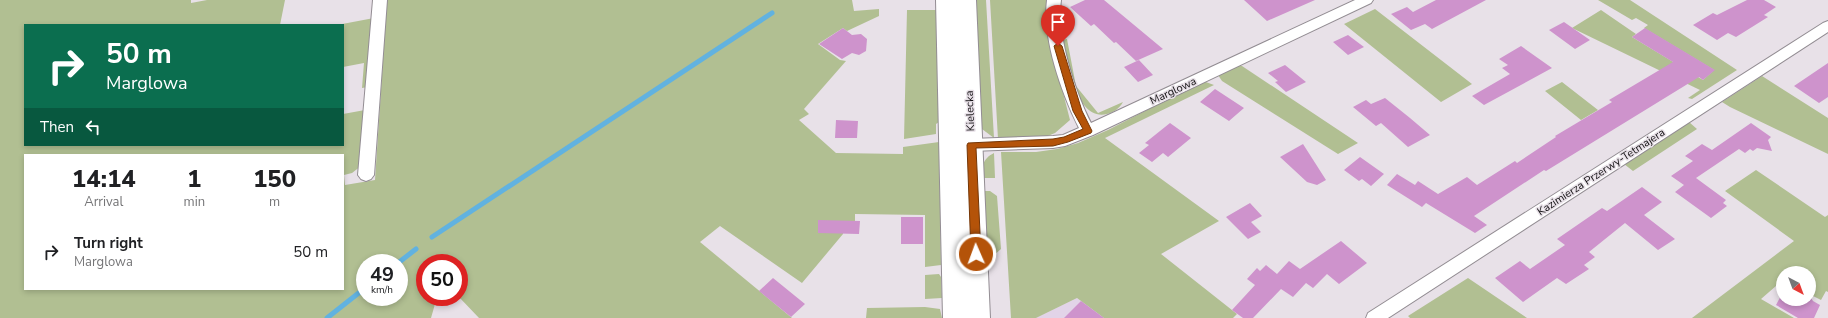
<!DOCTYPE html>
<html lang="en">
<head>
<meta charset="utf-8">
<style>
	:root { --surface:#fff; --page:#f2f2f2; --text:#202124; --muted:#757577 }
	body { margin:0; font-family:"Nunito Sans",sans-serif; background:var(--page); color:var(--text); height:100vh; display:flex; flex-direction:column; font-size:15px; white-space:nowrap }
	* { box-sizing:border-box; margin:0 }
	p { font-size:13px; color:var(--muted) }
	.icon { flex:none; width:22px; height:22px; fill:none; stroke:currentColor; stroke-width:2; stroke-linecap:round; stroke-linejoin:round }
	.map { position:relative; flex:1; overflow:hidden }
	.sheet { position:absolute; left:24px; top:154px; width:320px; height:136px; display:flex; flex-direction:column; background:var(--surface); border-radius:0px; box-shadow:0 2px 6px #0003 }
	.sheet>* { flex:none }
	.hud { position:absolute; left:24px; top:24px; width:320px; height:122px; border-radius:0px; box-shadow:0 2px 6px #0003; background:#0b6e4f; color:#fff; overflow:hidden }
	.needle { width:26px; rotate:139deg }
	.controls { position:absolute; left:1776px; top:266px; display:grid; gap:8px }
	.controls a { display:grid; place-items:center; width:40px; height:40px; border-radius:50%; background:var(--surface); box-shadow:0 2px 6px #0003; font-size:20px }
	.speed { position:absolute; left:356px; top:254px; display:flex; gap:8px; font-size:20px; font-weight:700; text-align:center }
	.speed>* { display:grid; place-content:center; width:52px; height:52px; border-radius:50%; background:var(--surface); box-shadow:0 2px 6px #0003; line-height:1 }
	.speed small { font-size:10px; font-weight:400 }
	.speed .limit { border:6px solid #d22; background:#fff; color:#111 }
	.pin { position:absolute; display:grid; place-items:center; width:34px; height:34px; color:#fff; margin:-41px -17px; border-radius:50% 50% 50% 0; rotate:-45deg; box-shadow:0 0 4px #0007 }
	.pin .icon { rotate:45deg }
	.me { position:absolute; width:44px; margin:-22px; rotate:358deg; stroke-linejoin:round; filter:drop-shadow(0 0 3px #0008) }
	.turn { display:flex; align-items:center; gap:14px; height:84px; padding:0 16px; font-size:18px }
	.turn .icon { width:52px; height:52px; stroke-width:2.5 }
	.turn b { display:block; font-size:28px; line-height:34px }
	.then { display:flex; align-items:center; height:38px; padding:0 16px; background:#0003; gap:8px; font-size:15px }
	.eta { display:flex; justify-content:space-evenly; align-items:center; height:68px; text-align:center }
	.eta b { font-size:24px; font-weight:800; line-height:28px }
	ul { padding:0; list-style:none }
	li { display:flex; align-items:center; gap:12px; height:60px; padding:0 16px }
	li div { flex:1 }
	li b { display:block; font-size:15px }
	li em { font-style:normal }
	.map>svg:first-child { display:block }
	.industrial { fill:#e2d4e8 }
	.green { fill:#b1bf92; fill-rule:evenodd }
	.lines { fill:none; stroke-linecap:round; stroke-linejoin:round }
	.stream { stroke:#61b2e0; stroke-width:5 }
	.building { fill:#ce93cc }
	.minor-casing { stroke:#938d93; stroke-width:2 }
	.secondary-casing { stroke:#938d93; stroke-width:2 }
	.minor { fill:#fff; fill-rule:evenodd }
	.secondary { fill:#fff; fill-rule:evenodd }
	.route { fill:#b45309; stroke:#753606 }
	.labels { text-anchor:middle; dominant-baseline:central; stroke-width:3; stroke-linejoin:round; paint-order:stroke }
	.street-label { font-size:11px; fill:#141214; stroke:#e8e1e8 }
</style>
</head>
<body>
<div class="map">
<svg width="1828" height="318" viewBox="0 0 1828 318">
	<rect width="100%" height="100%" fill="#e8e1e8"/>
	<path class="industrial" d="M1077,298L1104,318H1036Z"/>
	<path class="green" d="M0,0H191V3L207,0H285L280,25H25V145H343V114L365,110L361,166L352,173L344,175L345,185L375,180L387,0H852L854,11L879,9V16L847,31L843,28L818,44L840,60L846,61L804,109L809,114L799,120L836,153L903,154V147L939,142L941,265L925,267V215L855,214V221H844L843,234L802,283L720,226L700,242L792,318H479L459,297V263H425V297H437L431,318H0ZM25,155H343V289H25ZM365,263H399V297H365Z
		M973,0H986L994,138L982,129L980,125Z
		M990,0H1046L1048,34L1070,120L1055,133L1043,138L998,139Z
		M1598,0H1630L1737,70L1692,99L1688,98L1700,90L1572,28L1601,10L1636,34L1632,37L1703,80L1714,70L1644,28L1648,25L1636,18L1632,20Z
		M1375,9L1472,84L1441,102L1344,24Z
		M907,10H937L939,122L936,124V134L904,139Z
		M374,18L368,87L362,88L364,63L343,67V25H337Z
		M1067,39L1076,86L1098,113L1123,102C1119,109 1114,112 1107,114C1076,122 1067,61 1062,40Z
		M1237,65L1242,66L1358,143L1338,154L1222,81L1218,75Z
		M1762,76L1828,118V154L1730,107L1722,102Z
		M1203,81L1214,85L1105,138L1219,221L1161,254L1237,314L1233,318H1104L1077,298L1036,318H1011L1001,152H1036L1057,149L1078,143L1108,130Z
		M1562,82L1598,110L1581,120L1545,91Z
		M1689,122L1697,129L1633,171L1624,164Z
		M994,153L995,178H982C982,167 982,159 994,153Z
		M1756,170L1825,217L1828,215V292L1826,291L1821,300L1809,294V273H1783V280L1761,299L1794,318H1692L1794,241L1725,191Z
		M982,191H990L997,196L1001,249L993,256L986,234Z
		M939,274L941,277L942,298L925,299V275Z
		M1468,278L1527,318H1410L1408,316Z
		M925,307L940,309L942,318H866L867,308Z"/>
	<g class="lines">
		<path class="stream" d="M432,237L772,13
			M398,263L416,249
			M327,318L365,288"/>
	</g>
	<path class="building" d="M1085,0H1104L1163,49L1136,61L1116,42L1114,43L1094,24L1091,26L1070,7Z
		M1244,0H1315L1267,21Z
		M1436,0H1486L1432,29L1425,24L1411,30L1391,14L1407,7L1413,12Z
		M1747,0H1764L1776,7L1764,15L1768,17L1736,37L1728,33L1717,40L1693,25L1713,13L1717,15Z
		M1564,22L1590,40L1575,49L1549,30Z
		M843,28L852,35L861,34L867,39L866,51L859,55L852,53L842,59L819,44Z
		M1645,28L1715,70L1703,80L1699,77L1546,171L1544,170L1474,216L1487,225L1475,233L1426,203L1422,207L1387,185L1397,174L1415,185L1418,181L1438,194L1467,177L1477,185L1515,161L1517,163L1556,137L1555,136L1612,102L1609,100L1673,62L1632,37Z
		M1348,35L1364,47L1348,55L1333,42Z
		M1521,46L1552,68L1484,105L1472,96L1510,74L1502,68L1508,65L1499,59Z
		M1139,60L1153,75L1138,82L1124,67Z
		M1828,63V97L1819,103L1794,86Z
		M1285,65L1306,82L1286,92L1275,82L1278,81L1268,73Z
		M1215,89L1244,108L1229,121L1200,102Z
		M1385,98L1410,118L1430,135L1408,147L1381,123L1376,126L1353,107L1366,100L1371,104Z
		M836,120L858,121L857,138H835Z
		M1170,123L1191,138L1168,157L1163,153L1152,162L1139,153L1149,145L1145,143Z
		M1751,123L1771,137L1768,140L1772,151L1757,148L1753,151L1750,149L1745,153L1739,149L1696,178L1726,200L1723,203L1727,206L1711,218L1675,192L1684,185L1671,176L1693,161L1685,156L1702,144L1712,150Z
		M1303,144L1326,180L1317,185L1307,182L1280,157Z
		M1360,157L1384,174L1371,186L1362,179L1359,181L1344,170Z
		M1642,187L1662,202L1644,215L1675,239L1658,250L1625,223L1589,252L1595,257L1584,265L1589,269L1566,284L1557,278L1523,302L1495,278L1520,261L1530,269L1565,245L1557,239L1602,208L1607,211Z
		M1250,203L1262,216L1251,222L1261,232L1248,239L1226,217Z
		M901,217H923V244H901Z
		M818,220L860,221L859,234L818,233Z
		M1341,241L1367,263L1339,284L1327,274L1313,288L1306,283L1293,297L1281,289L1253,318H1243L1232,310L1255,285L1247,279L1257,268L1260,271L1266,265L1277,274L1289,261L1300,269Z
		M773,278L805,304L791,317L759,291Z
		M1783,292V299H1809V296L1811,298L1813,301L1820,305L1814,318H1798L1776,305Z
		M1081,301L1104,318H1064Z"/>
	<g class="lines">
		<defs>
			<path id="minor" d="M373,0H387L374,175L371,179L366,181L361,179L358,175Z
				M1047,0H1061C1056,34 1075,92 1091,123L1355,0H1373L1371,3L1093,135L1065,146L1053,148L971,151L963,153L958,151L956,147L958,143L971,139L1053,136L1063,135L1079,128C1062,94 1042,39 1047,0Z
				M1828,21V32L1388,318H1366L1368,313L1823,23Z"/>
			<path id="secondary" d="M936,0H956L959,99L956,0H976L990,318H943Z"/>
		</defs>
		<use href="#minor" class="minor-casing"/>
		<use href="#secondary" class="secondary-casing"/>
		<use href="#minor" class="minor"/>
		<use href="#secondary" class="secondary"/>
	</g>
	<path class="route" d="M1058,43L1062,46L1082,111L1092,131L1091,133L1068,142L1053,146L976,148L981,254L979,257H973L971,254L967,145L968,143L1053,139L1064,137L1083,129L1073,111L1054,46Z"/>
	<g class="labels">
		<g class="street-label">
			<text transform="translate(1173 91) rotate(-25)">Marglowa</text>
			<text transform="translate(970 111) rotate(-92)">Kielecka</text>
			<text transform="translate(1601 172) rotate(-33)">Kazimierza Przerwy-Tetmajera</text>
		</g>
	</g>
</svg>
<div class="controls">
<a><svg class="needle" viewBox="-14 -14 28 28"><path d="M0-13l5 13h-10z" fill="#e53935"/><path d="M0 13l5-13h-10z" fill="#757577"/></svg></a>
</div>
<div class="speed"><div>49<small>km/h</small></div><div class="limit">50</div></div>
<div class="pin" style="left:1058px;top:46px;background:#d93025"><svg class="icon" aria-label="arrive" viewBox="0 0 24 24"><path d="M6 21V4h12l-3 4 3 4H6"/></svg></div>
<svg class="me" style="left:976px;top:254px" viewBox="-20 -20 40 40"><circle r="17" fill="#b45309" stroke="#fff" stroke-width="3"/><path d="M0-11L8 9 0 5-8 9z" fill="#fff"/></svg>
<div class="hud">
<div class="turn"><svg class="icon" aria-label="right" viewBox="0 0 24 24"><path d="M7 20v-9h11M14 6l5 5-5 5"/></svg><div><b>50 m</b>Marglowa</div></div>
<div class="then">Then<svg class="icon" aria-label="left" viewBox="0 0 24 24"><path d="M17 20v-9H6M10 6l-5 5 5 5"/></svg></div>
</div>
<section class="sheet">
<div class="eta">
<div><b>14:14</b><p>Arrival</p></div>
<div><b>1</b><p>min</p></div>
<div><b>150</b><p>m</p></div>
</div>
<ul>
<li><svg class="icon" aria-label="right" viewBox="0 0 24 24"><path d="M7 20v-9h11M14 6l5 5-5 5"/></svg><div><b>Turn right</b><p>Marglowa</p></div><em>50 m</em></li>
</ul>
</section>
</div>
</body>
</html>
